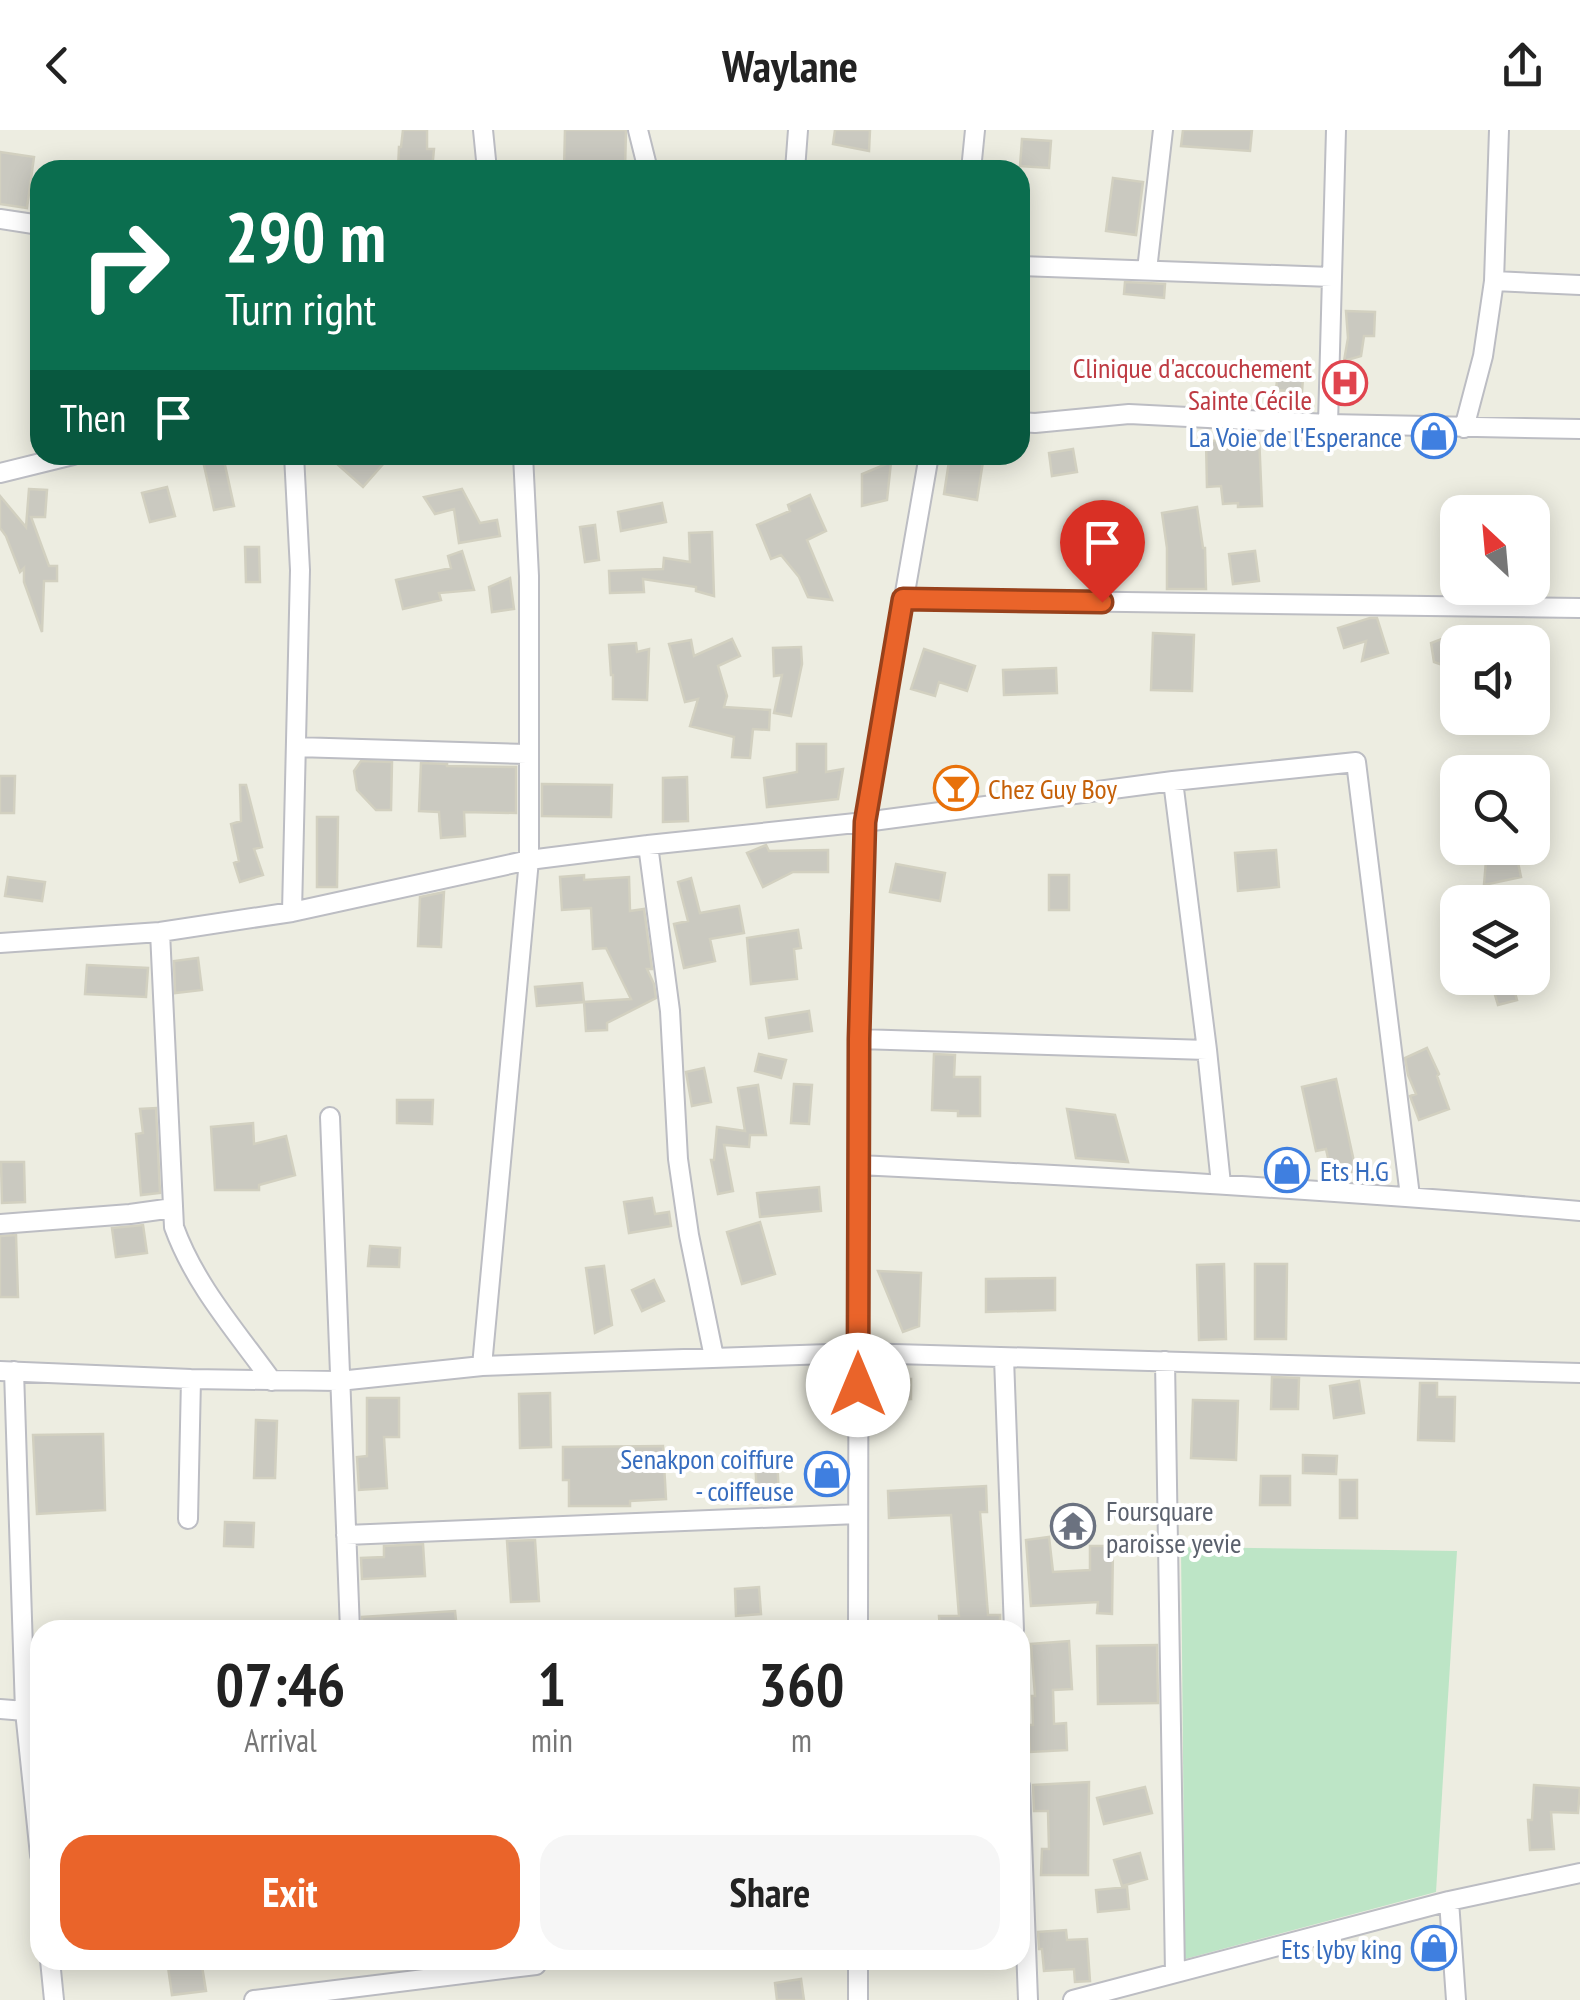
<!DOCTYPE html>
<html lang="en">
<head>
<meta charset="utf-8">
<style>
	:root { --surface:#fff; --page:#f6f6f6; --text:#222; --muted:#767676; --accent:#ea642a }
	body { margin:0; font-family:"PT Sans Narrow",sans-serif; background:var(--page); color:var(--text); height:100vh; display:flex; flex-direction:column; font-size:38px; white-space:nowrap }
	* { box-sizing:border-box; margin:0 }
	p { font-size:32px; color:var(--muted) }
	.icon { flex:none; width:55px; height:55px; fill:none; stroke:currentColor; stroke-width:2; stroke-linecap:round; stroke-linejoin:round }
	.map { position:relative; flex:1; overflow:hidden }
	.panel { position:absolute; left:30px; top:1490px; width:1000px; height:350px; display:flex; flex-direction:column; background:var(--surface); border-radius:30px; box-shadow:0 5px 25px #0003 }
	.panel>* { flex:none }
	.hud { position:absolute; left:30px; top:30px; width:1000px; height:305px; border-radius:30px; box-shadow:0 5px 25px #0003; background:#0b6e4f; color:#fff; overflow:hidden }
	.needle { width:65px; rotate:334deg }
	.buttons { position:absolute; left:1440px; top:365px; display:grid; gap:20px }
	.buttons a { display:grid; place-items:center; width:110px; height:110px; border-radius:20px; background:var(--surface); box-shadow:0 5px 25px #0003; font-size:50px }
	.pin { position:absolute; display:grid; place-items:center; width:85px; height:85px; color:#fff; margin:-102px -42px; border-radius:50% 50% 50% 0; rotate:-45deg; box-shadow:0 0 10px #0007 }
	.pin .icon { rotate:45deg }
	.me { position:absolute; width:110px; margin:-55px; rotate:0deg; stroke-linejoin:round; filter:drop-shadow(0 0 8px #0008) }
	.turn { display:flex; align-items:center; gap:35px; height:210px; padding:0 30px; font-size:45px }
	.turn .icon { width:130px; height:130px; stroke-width:2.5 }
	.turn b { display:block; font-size:70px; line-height:85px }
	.then { display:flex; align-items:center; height:95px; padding:0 30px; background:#0003; gap:20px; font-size:38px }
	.eta { display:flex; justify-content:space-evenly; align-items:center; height:170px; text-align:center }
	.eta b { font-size:60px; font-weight:600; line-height:70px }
	.cta { display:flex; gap:20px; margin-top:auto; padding:20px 30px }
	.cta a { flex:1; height:115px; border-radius:30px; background:var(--accent); color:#fff; font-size:40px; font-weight:600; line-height:115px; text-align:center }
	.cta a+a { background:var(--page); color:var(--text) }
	header { display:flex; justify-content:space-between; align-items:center; height:130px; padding:0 30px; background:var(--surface); font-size:45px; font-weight:600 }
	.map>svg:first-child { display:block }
	.green { fill:#bde5c6 }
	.building { fill:#cac9c0; stroke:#d2d0c0; stroke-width:2.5 }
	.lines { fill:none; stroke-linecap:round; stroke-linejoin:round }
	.minor-casing { stroke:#bcbdc3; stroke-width:22 }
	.minor { stroke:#fff; stroke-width:18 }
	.route-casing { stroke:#98411b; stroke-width:25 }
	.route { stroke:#ea642a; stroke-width:18 }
	.labels { text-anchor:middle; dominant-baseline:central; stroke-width:8; stroke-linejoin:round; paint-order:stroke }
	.health-label { font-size:28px; fill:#be3a42; stroke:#fff; text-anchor:end }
	.shop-label { font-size:28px; fill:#366cbe; stroke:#fff; text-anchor:end }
	.food-label { font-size:28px; fill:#c56008; stroke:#fff; text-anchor:start }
	.worship-label { font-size:28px; fill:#5b616d; stroke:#fff; text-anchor:start }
</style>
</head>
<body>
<header><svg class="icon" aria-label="back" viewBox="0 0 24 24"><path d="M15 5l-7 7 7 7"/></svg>Waylane<svg class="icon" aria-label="share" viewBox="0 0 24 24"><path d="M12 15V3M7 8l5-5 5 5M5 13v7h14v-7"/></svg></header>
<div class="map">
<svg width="1580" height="1870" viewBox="0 0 1580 1870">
	<rect width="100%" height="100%" fill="#edede1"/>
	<path class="green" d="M1181,1417L1457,1421L1436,1762L1185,1829Z"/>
	<path class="building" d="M403,0H427V19H434L432,40H398L399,17H401Z
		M565,0H626L625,40H564Z
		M835,0H870L869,21L833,14Z
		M1183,0H1252L1250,21L1181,16Z
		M1022,9L1051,11L1049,38L1020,36Z
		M0,22L34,27L27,78L0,74Z
		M1113,48L1143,52L1136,105L1106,101Z
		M1125,152L1165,154L1164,168L1124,164Z
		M1346,181L1375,182L1374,206H1364L1361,226L1344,231L1348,208Z
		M1279,232L1304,234L1302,262L1276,260Z
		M1259,305L1262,376L1238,377V373L1223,374L1221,356L1207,357L1206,311L1236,310L1235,306Z
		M1073,319L1077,342L1052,346L1049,323Z
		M327,325H391L363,357Z
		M950,325H984L977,370L944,364Z
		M223,326L234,376L214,380L203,331Z
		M891,332L887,370L862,376V344Z
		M167,357L175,386L150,392L142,363Z
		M29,359L47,360L45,387H31L49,436H57V451H44L42,502L24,452V438L20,442L6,406L0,398V366L26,397Z
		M462,359L480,393L497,390L500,406L459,413L454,379L435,384L424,367Z
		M810,365L826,401L807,410L832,470L808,467L799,447L781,425L771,429L757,395L790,381L788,375Z
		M662,373L666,392L621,401L618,382Z
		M1197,377L1203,418H1205L1206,459H1167V418L1162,383Z
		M595,395L599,430L585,432L580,397Z
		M712,402L714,466L696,461V457L643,449L644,462L610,463L609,441L663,439L664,428L690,432L689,403Z
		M245,417H259L260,452H246Z
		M462,421L474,460L439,463L441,470L403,479L396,450L451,438L448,426Z
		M1255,421L1259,451L1233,454L1229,424Z
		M510,448L514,479L492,482L489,457Z
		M1370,488H1377L1388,523L1362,531L1366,511L1344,518L1338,498Z
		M1153,503L1194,505L1192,561L1151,560Z
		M1452,505L1457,519L1451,538L1434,532L1431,513Z
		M732,509L740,526L718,536L727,566L724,577L770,580L769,600L753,599L750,628L732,627L734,607L690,596L698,569L685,572L669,514L691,510L694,526Z
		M636,513L637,522L649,519L647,570L613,569V545H611L609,515Z
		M801,517L802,534L791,586L774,583L782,545L774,546L773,518Z
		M924,519L975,536L967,561L939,552L935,566L911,559Z
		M1056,538L1057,563L1004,565L1003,540Z
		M797,614H826V642L843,639L838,669L767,677L764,648L797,642Z
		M361,631L392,632L391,680H376L357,660L354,641Z
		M421,633L447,634V636L516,637V683L464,682L465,706L441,708L439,682L419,681Z
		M0,646H15L14,683H0Z
		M687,647L688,691L663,692V648Z
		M542,654L612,655L611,687L542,686Z
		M240,655H246L262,717L254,719L263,745L240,752L234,733L239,731L231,694L241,691Z
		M317,687H338L337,757H317Z
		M766,715L769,721L828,720V742H793L763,757L747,723Z
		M1487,718H1515L1521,747L1484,755Z
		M1276,720L1279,757L1238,761L1235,723Z
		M896,734L945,743L940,771L890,762Z
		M584,745V750L629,747L630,781L644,779L652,839H647L654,854L656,868L607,893V900L586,901L584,872L631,869L606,818L593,819L591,778L562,780L560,747Z
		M1049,745H1069V780H1049Z
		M8,747L45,752L42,771L5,766Z
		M691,748L700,783L739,776L744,803L710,809L715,831L684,838L674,794L688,791L678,752Z
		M444,762L441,817L418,816L420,767Z
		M798,800L801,818L794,819L797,849L751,854L747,808Z
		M198,828L202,860L175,863L174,831Z
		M87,835L148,838L146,867L85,864Z
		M1490,848H1511L1517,870L1498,875Z
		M582,853L584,872L537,876L535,857Z
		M809,881L812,901L769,908L766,888Z
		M1427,918L1439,944L1437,946L1449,979L1419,990L1410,966L1416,964L1408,945L1405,928Z
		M759,924L786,930L781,948L755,941Z
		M934,924L955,925L954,947H980V986H958V981L932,980Z
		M704,938L711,972L692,976L686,942Z
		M1336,949L1356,1041L1332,1046L1326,1019L1316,1021L1302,957Z
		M794,954L812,955L809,994L791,993Z
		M758,955L766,1005H750L749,1017L724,1015L733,1061L718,1064L711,1030H714L717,997L745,1001L738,958Z
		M397,970H433L432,994L397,993Z
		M156,978L160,1063L141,1065L136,1004L143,1003L140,979Z
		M1067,979L1115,985L1128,1032L1076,1028Z
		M253,993L254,1014L286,1006L295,1045L259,1055V1060H215L211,997Z
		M1,1032H24L25,1072L2,1073Z
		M819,1057L821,1081L760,1087L757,1063Z
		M652,1068L655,1084L669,1082L671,1096L629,1103L624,1072Z
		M760,1092L775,1144L742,1154L727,1102Z
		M143,1095L147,1123L116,1127L112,1098Z
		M16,1105L18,1167H0V1106Z
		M370,1116L400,1118L399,1137L368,1136Z
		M1224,1134L1226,1209L1199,1210L1197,1135Z
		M1255,1134H1287L1286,1209H1255Z
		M604,1136L612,1195L595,1203L586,1138Z
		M878,1141L921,1143L919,1196L903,1202Z
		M1055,1148V1180L986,1182V1149Z
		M654,1150L664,1171L642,1181L632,1160Z
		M1272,1247L1299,1248L1298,1279H1271Z
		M886,1249H911V1269L887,1270Z
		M1359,1251L1364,1283L1334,1288L1330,1256Z
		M1420,1253H1437V1267H1455L1454,1311L1418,1310Z
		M550,1263L551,1317L520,1318L519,1264Z
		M367,1268H399V1307H384L387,1358L359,1360L357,1327L367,1326Z
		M1193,1270L1238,1271L1236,1330L1191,1328Z
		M256,1290L277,1291L275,1348H254Z
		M103,1304L105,1380L37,1384L33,1305Z
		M663,1316L666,1369L630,1371V1376H569V1350H563V1317Z
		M1303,1325L1337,1326L1336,1344L1303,1343Z
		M777,1326L779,1368L757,1369L755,1327Z
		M1261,1346H1290V1375H1260Z
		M1340,1350H1357V1388H1340Z
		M986,1356L987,1382H980L988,1485H1000V1500H940L939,1486H959L951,1385L889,1388L888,1361Z
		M225,1392L254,1393L253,1417L224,1416Z
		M1049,1407L1053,1442L1090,1440V1416H1113L1112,1484L1097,1483L1098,1472L1031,1476L1026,1410Z
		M535,1410L539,1471L511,1472L507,1411Z
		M423,1414L425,1446L362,1449L361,1428L384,1427V1416Z
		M759,1457L761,1484L736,1486L735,1459Z
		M455,1481L457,1500H362V1487Z
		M1069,1511L1072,1559L1053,1560L1054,1594L1066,1593L1067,1620L1030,1622L1028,1595H1033L1032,1566H1035L1031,1514Z
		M1157,1515L1158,1573L1098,1574L1097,1516Z
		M1089,1652L1088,1745H1041L1042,1719H1049L1048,1681H1034L1033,1655Z
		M1534,1655L1580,1658L1578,1683L1551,1682L1554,1719L1530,1720L1528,1690H1532Z
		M1145,1657L1152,1683L1104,1694L1097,1668Z
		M1140,1723L1147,1749L1122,1756L1114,1730Z
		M1127,1757L1129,1779L1098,1782L1096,1760Z
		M1066,1800L1067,1810L1087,1809L1090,1851L1075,1852L1074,1839L1044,1841L1042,1819H1039L1038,1802Z
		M167,1830H201L206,1861L172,1865Z
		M801,1849L804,1870H777L775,1853Z"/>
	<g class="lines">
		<defs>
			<path id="minor" d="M483,0L487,40
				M638,0L648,40
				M795,40L798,0
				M971,40L975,0
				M0,89L40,95
				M1020,136L1332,147
				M1147,140L1163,0
				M1494,151L1580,155
				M1020,292L1035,293L1129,284L1328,294L1580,299
				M1328,294L1336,0
				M1464,298L1483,226L1494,151L1499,0
				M0,343L73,325
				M903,469L1580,478
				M296,617L527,624
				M1173,651L1207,920L1221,1054
				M648,715L670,881L678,1029L689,1105L714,1227
				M292,782L300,440L294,325
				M160,802L174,1097C195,1155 236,1201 272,1251
				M0,813L160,802L292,782L529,730L648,715L865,692L1173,651L1356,632L1410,1066
				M859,909L1207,920
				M330,987L350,1500
				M859,1035C1099,1047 1340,1060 1580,1081
				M0,1094L130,1084L173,1078
				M1004,1228L1014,1500
				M1165,1231L1175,1843
				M482,1236L529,730V446L523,325
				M0,1241L191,1249L339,1251L482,1236L859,1223L1580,1243
				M14,1241L25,1581L40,1725
				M188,1389L191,1249
				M346,1405L858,1384
				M858,1500L859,909L865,692L929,325
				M0,1579L25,1581
				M1020,1656L1028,1870
				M1449,1771L1456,1870
				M50,1830L54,1870
				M254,1870L536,1835
				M858,1870V1830
				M1073,1870L1449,1771L1580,1743"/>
		</defs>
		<use href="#minor" class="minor-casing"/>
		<use href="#minor" class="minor"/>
	</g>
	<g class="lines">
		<defs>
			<path id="route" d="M858,1255L859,909L865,692L903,469L1102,472"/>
		</defs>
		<use href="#route" class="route-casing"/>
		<use href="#route" class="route"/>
	</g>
	<defs>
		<symbol id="hospital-ring" viewBox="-11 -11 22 22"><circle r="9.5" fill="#fff" stroke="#e0444e" stroke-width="1.5"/><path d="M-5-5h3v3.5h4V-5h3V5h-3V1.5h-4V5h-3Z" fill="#e0444e"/></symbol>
		<symbol id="shop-ring" viewBox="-11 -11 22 22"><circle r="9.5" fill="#fff" stroke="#3f7fe0" stroke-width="1.5"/><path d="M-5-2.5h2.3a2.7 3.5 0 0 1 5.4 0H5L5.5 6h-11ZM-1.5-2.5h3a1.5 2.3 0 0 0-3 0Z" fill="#3f7fe0"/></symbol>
		<symbol id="bar-ring" viewBox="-11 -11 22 22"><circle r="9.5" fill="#fff" stroke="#e8710a" stroke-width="1.5"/><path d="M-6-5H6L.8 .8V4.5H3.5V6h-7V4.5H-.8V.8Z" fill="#e8710a"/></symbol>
		<symbol id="temple-ring" viewBox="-11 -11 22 22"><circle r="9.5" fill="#fff" stroke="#6b7280" stroke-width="1.5"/><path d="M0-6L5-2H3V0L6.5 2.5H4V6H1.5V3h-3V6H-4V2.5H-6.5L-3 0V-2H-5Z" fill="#6b7280"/></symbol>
	</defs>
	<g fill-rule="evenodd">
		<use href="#hospital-ring" x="1320" y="228" width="50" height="50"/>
		<use href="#shop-ring" x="1409" y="281" width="50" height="50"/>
		<use href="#bar-ring" x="931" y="633" width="50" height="50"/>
		<use href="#shop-ring" x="1262" y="1015" width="50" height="50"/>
		<use href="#shop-ring" x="802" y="1319" width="50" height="50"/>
		<use href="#temple-ring" x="1048" y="1371" width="50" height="50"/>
		<use href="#shop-ring" x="1409" y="1793" width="50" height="50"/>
	</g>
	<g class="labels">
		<g class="health-label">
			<text x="1312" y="237">Clinique d'accouchement<tspan x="1312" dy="32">Sainte Cécile</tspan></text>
		</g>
		<g class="shop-label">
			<text x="1402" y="306">La Voie de l'Esperance</text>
			<text x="1320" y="1040" text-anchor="start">Ets H.G</text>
			<text x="794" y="1328">Senakpon coiffure<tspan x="794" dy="32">- coiffeuse</tspan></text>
			<text x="1402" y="1818">Ets lyby king</text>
		</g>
		<g class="food-label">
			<text x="988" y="658">Chez Guy Boy</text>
		</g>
		<g class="worship-label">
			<text x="1106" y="1380">Foursquare<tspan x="1106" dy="32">paroisse yevie</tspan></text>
		</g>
	</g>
</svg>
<div class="buttons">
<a><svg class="needle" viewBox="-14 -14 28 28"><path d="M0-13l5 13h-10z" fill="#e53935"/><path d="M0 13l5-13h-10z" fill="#767676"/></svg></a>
<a><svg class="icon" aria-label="sound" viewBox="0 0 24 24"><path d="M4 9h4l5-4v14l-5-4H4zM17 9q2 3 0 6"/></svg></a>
<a><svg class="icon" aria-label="search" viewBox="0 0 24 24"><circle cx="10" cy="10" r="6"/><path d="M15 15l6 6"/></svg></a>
<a><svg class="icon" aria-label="layers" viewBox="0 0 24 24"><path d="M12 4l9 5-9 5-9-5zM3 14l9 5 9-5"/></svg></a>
</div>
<div class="pin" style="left:1102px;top:472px;background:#d93025"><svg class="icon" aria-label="arrive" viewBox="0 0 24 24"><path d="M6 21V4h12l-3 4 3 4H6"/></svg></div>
<svg class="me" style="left:858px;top:1255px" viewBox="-20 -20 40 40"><circle r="19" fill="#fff"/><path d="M0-13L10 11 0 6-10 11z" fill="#ea642a"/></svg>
<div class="hud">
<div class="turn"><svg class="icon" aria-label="right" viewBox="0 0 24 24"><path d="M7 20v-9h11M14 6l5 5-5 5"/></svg><div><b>290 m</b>Turn right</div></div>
<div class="then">Then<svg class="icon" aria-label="arrive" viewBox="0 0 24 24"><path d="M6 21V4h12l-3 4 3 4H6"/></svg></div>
</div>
<section class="panel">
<div class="eta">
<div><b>07:46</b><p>Arrival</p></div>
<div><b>1</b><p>min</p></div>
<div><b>360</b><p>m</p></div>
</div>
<div class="cta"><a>Exit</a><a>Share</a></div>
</section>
</div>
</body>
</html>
